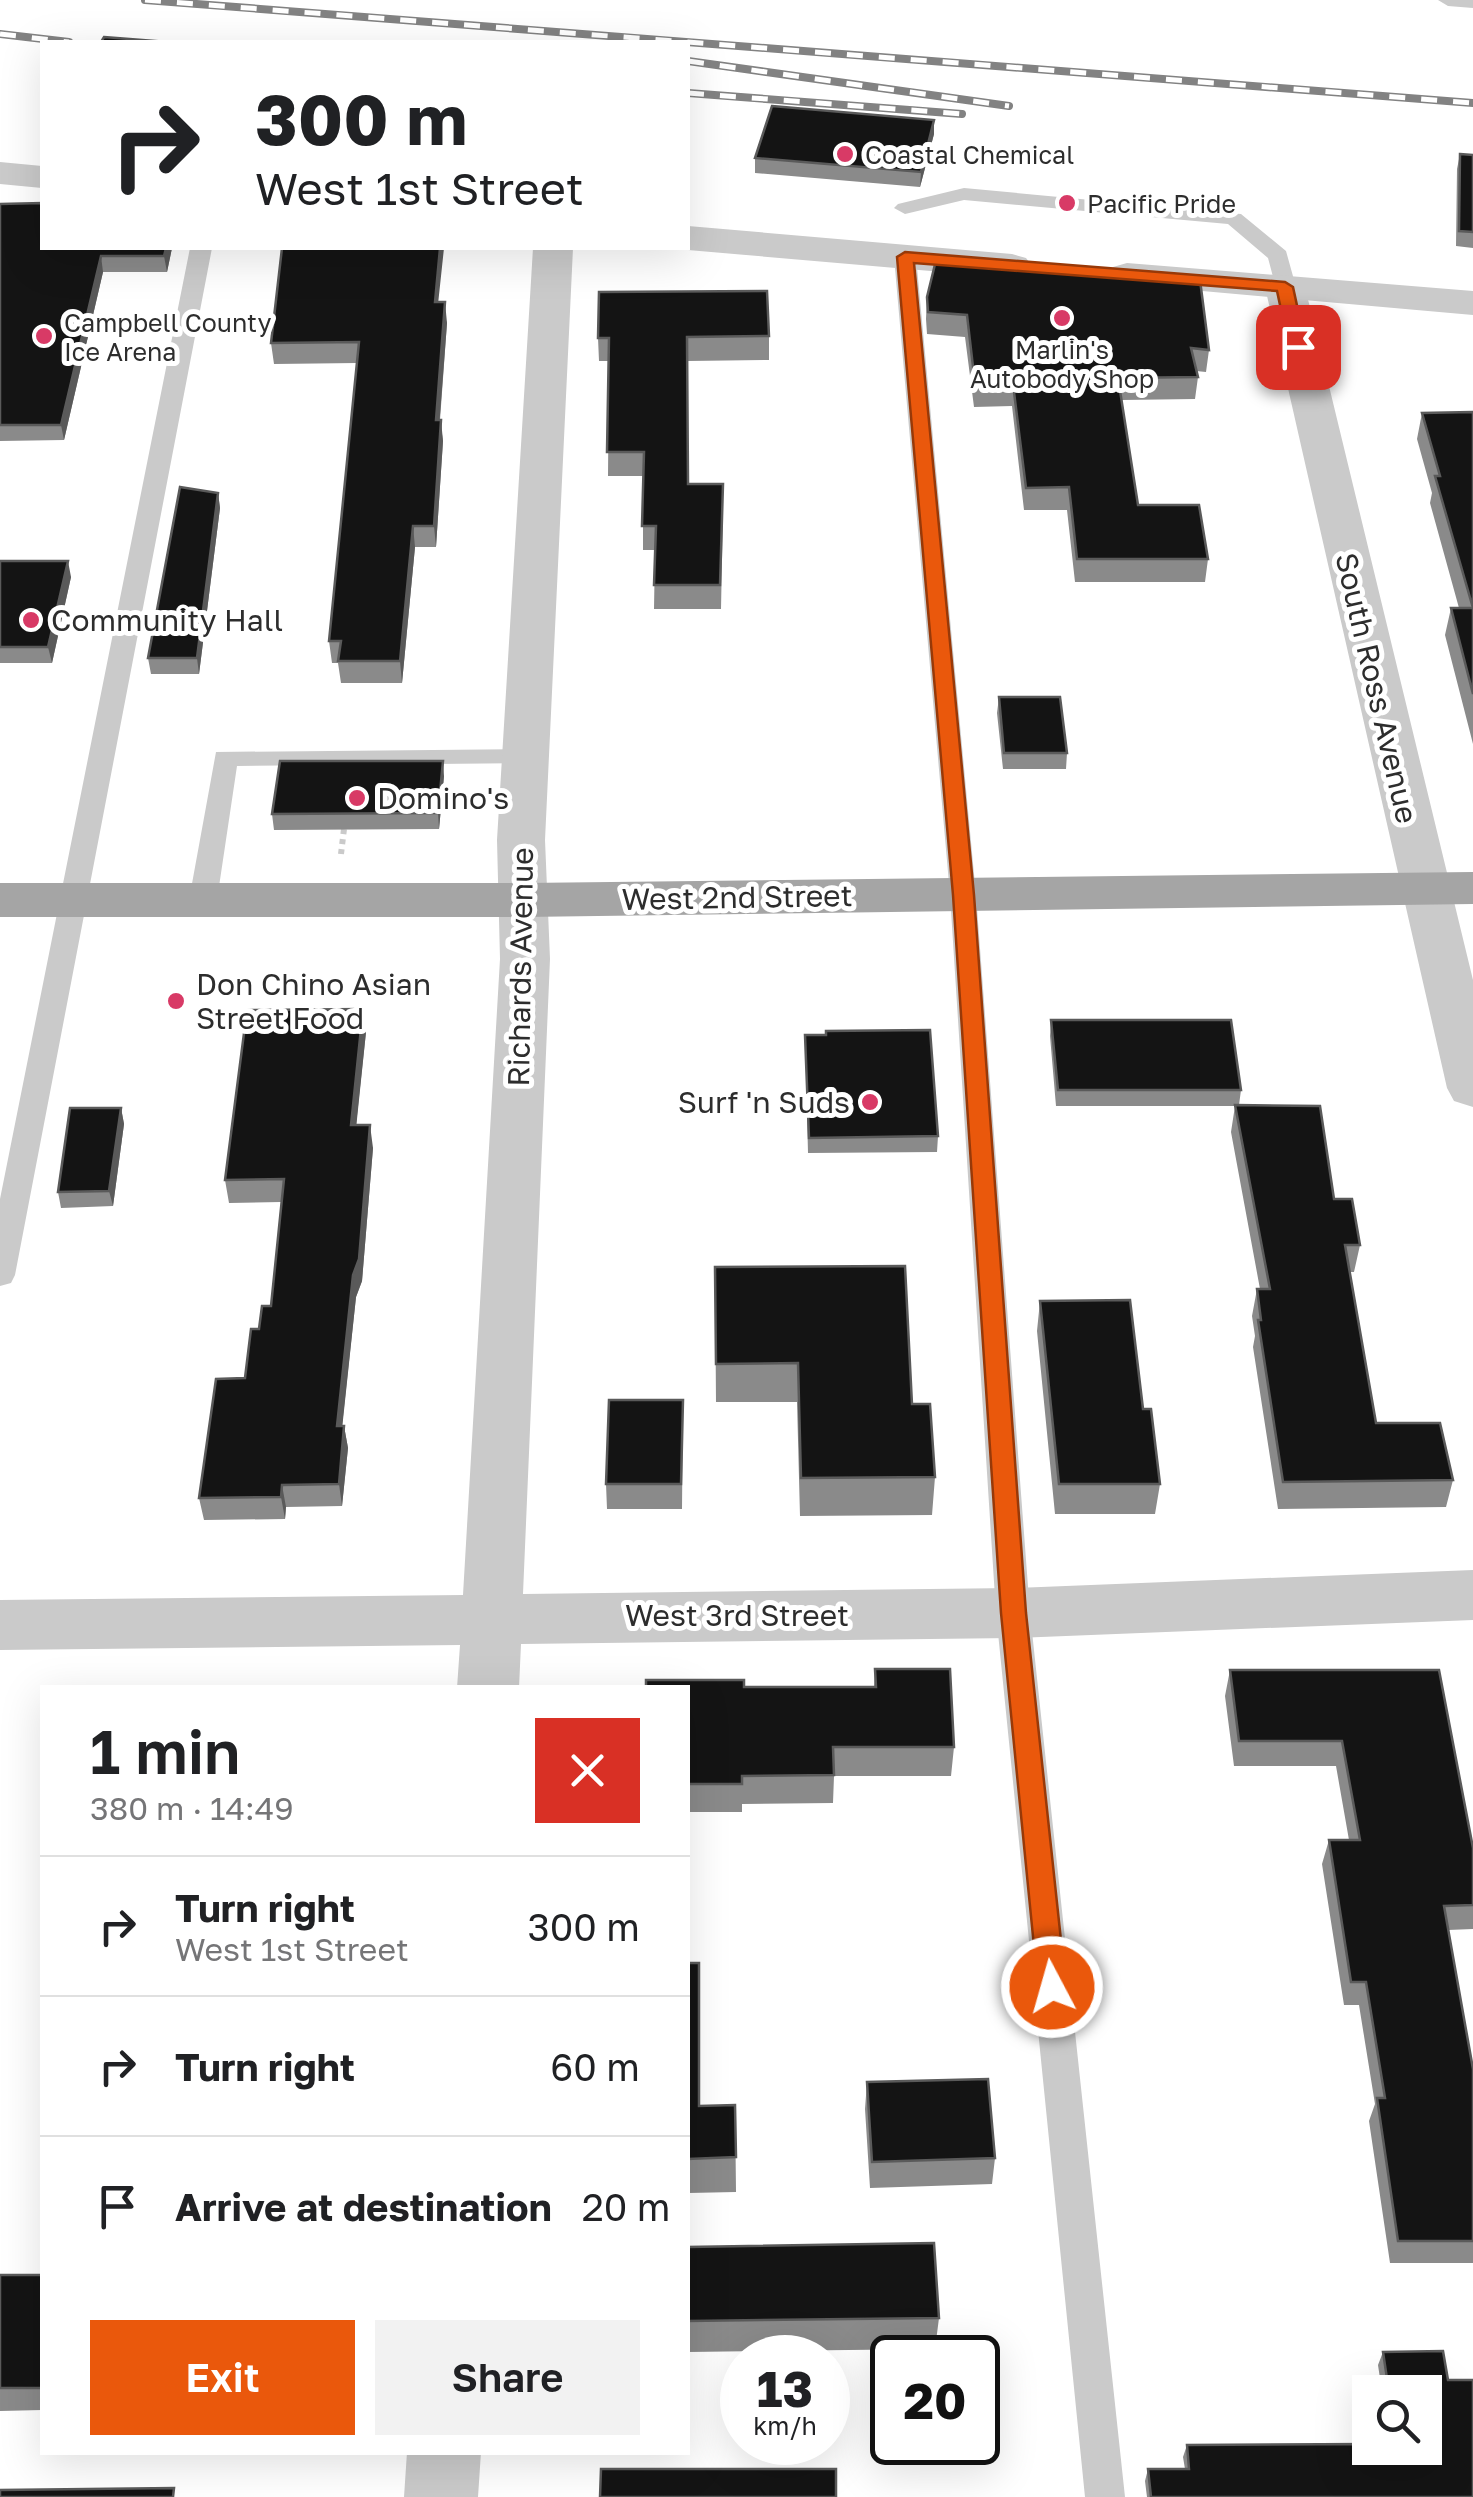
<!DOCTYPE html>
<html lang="en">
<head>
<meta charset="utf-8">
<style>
	:root { --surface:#fff; --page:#f2f2f2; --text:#202124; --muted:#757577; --line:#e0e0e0; --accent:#ea580c }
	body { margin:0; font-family:"Golos Text",sans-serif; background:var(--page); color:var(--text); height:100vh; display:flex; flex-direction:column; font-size:38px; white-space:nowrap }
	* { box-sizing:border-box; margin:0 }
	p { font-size:32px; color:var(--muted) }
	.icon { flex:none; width:55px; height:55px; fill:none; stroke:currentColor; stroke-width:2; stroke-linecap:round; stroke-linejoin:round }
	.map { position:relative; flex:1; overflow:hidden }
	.details { position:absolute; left:40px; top:1685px; width:650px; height:770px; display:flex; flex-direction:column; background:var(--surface); border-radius:0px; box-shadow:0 10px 40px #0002 }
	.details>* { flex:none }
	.banner { position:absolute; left:40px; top:40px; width:650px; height:210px; border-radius:0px; box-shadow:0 10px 40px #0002; background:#fff; color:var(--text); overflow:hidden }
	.tools { position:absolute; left:1352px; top:2375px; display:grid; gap:20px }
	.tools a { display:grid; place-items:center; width:90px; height:90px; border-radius:0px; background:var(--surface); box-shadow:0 10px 40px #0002; font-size:50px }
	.speed { position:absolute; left:720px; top:2335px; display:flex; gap:20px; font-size:50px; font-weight:700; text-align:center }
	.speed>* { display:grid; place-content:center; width:130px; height:130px; border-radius:50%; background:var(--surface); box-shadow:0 10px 40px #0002; line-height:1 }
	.speed small { font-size:25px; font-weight:400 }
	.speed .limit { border:5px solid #111; border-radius:15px; background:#fff; color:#111 }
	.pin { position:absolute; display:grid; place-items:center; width:85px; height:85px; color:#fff; margin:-42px; border-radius:20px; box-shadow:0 5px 15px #0006 }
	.me { position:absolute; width:110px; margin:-55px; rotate:354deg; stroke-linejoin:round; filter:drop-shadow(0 0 8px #0008) }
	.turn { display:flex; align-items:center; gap:35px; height:210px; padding:0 50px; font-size:45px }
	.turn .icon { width:130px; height:130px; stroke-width:2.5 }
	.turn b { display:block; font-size:70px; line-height:85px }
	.round { display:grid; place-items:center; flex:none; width:105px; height:105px; border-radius:0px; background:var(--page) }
	.head { display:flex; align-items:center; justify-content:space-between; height:170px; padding:0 50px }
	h1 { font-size:60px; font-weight:600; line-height:75px }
	.primary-button { display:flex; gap:20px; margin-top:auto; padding:20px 50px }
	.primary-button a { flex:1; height:115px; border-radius:0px; background:var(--accent); color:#fff; font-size:40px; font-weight:600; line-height:115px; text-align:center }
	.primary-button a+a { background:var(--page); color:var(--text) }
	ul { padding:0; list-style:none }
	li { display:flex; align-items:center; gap:30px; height:140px; padding:0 50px; border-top:2px solid var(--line) }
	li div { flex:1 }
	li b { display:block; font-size:38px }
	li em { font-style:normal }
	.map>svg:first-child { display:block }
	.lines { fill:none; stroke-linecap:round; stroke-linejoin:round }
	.path { stroke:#cacaca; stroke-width:6; stroke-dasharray:5 5; stroke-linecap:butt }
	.service { fill:#cacaca; fill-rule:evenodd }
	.minor { fill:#cacaca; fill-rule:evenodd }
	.tertiary { fill:#cacaca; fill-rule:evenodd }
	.primary { fill:#a5a5a5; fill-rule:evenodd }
	.rail-casing { stroke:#828282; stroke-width:8 }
	.rail { stroke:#fff; stroke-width:5; stroke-dasharray:16; stroke-linecap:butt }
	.wall { fill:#8a8a8a }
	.shaded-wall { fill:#5a5a5a }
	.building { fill:#141414; stroke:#5a5a5a; stroke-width:2.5 }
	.route { fill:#ea580c; stroke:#983908; stroke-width:2.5 }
	.poi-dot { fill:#d83a66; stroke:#fff; stroke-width:4 }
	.labels { text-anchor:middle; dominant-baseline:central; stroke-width:10; stroke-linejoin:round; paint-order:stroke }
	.far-poi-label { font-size:25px; fill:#2d2d2d; stroke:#fff; text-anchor:start }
	.poi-label { font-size:30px; fill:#2d2d2d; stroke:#fff; text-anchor:start }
	.street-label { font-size:30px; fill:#2d2d2d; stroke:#fff }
</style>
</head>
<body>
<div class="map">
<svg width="1473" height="2497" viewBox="0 0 1473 2497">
	<rect width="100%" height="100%" fill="#fff"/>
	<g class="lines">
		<path class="path" d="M341,854L344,829"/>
		<path class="service" d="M1438,0H1473V8L1448,6Z
			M964,188L1241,214L1286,251L1296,287L1293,292H1277L1268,258L1228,224L964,200L905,214L894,208L898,204Z
			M190,248H212L15,1275L11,1283L0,1286V1199Z
			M905,251L916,257L976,895L1030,1613L1125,2497H1085L996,1613L950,895L894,257Z
			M526,749L535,751L539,757L535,763L237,766L217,900L213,906H193L189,900L216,752Z"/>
		<path class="minor" d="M533,248H573L545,840L550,959L523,1594L1013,1588L1473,1570V1620L1013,1638L521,1644L519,1688H457L460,1645L0,1650V1600L463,1595L500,959L497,840Z
			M1285,275L1299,279L1305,287L1473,980V1107L1454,1101L1447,1088L1265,287L1271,279Z
			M407,2452H481L478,2497H404Z"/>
		<path class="tertiary" d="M0,162L42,166V188L0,184Z
			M688,226L1012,254L1026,258L1032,266L1026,274L1012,278L688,250L679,248H688Z
			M1127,263L1473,291V315L1113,283L1107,275L1113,267Z"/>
		<path class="primary" d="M1473,872V904L524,917H0V883H524Z"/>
		<defs>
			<path id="rail" d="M145,0L1473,103
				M0,34L69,42
				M688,61L1009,106
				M688,93L962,114"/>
		</defs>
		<use href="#rail" class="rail-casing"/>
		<use href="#rail" class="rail"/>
	</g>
	<path class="wall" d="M934,120V134L920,187L755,173V158Z
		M1460,154L1473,155V248L1456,246L1457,169Z
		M0,204L42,248H172L167,272H103L64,440L0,441Z
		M927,297L1209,350L1206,372L1196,371L1198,377L1195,399L1122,400L1138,505L1208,559L1205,582H1075L1067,510H1024L1012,406L974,407L965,337L927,334L926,319Z
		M439,302L447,323L440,420L443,441L436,547H415L402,683H341L338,663H332L329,641L357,363L274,364L271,343Z
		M769,336V360L687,361L688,484L723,508L721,609H654L655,550H643V476H608L609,361H599L598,338Z
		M1473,412V744L1445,635L1451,608H1459L1430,503L1432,493L1417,439L1422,413Z
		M218,493L220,508L199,674H151L148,658Z
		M0,561L71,577L52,663H0Z
		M999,697L1067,753L1066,769H1003L997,713Z
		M444,776L439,829L274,830L272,814Z
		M1051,1020L1241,1090L1239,1105L1334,1199L1360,1245L1354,1272H1350L1376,1423L1453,1480L1446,1507L1278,1509L1253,1347L1255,1336L1252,1316L1257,1289H1260L1231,1132L1235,1106H1056L1050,1036Z
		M366,1032L356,1125L373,1148L362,1281L356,1297L342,1426H344L348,1448L342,1506L286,1507L285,1519L204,1520L199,1498L245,1378L259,1329L271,1306L281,1202L229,1203L225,1180Z
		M805,1035L938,1136L937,1152L808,1153Z
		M121,1108L124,1124L113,1206L61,1208L58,1192Z
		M715,1267L912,1404L935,1477L932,1515L800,1516L797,1402H716Z
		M1040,1301L1160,1484L1155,1514H1055L1037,1331Z
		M683,1400L682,1509H607L606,1484Z
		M875,1669L954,1747L951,1776H834L833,1803L742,1804V1812H688V1688L874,1687Z
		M1230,1670H1439L1473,1848V1929L1448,1930L1473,2069V2263H1390L1369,2121L1375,2104L1359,2005H1344L1322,1864L1329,1840H1349L1336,1766H1234L1225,1696Z
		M688,1963L700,2105H735L736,2192L688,2193Z
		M867,2082L995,2158L992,2184L870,2188L865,2109Z
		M688,2247L939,2318L935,2349L688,2352Z
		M0,2275H42V2410L0,2411Z
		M1443,2351L1448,2380H1473V2497H1147L1145,2481L1148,2469H1185L1183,2457L1187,2445L1370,2444V2448H1425V2392H1382L1378,2365L1383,2352Z"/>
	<path class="shaded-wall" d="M934,120V134L920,187L921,172Z
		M166,248H172L167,272L164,256Z
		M440,248H444L436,323L435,302Z
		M101,256L103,272L64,440L61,425Z
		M445,302L447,323L438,441L436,420Z
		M441,420L443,441L436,547L434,526Z
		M218,493L220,508L199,674L197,658Z
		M413,526L415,547L402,683L400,661Z
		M68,561L71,577L52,663L48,647Z
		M443,761L444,776L439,829L438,813Z
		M363,1009L366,1032L354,1148L351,1125Z
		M121,1108L124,1124L113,1206L109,1191Z
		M370,1125L373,1148L362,1281L356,1297L340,1448L337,1426Z
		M344,1426L348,1448L342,1506L339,1484Z
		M282,1485L286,1507L285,1519L281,1497Z"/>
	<path class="building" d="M104,37L168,42H101Z
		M772,106L934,120L921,172L755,158Z
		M1460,154L1473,155V232L1459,231Z
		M42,203V248H166L164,256H101L61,425H0V204Z
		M282,248H440L435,302H445L436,420H441L434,526H413L400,661H338L341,641H329L359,342L271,343Z
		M937,256L1200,280L1209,350L1191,348L1198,377L1118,378L1138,505H1199L1208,559H1077L1069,487L1026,488L1013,384H975L967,315L928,312L927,297Z
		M767,291L769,336L687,337L688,484H723L720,585H654L656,526H642L644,452H607L609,338H598L599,292Z
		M1473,412V694L1451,608H1473L1435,476H1440L1422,413Z
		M180,487L218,493L197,658H148Z
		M0,561H68L48,647H0Z
		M999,697H1060L1067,753H1004Z
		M280,761H443L438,813L272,814Z
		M363,1009L351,1125H370L359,1259L353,1275L337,1426H344L339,1484L282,1485L281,1497L199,1498L216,1379L245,1378L251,1329H259L262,1306H271L284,1179L225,1180L247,1010Z
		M1051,1020H1231L1241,1090H1058Z
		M930,1030L938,1136L809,1138L805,1035H826V1031Z
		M1235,1105L1320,1106L1334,1199H1352L1360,1245H1345L1376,1423H1440L1453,1480L1283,1482L1258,1320H1261L1257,1289H1270Z
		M70,1108H121L109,1191L58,1192Z
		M905,1266L912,1404H930L935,1477L801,1478L798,1363L716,1364L715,1267Z
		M1130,1300L1143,1409H1151L1160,1484H1059L1040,1301Z
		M609,1400H683L681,1484H606Z
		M875,1669H950L954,1747H833L834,1775L742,1776V1784H688V1688H646V1680H744V1687H876Z
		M1230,1670H1439L1473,1848V1905L1444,1906L1473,2069V2241H1398L1377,2098H1385L1366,1982H1351L1329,1840H1360L1342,1741H1239Z
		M688,1963H699V2106L735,2105L736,2157L688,2159Z
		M988,2079L995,2158L872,2162L867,2082Z
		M934,2243L939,2318L688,2321V2247Z
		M0,2275H42V2388H0Z
		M1443,2351L1448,2380H1473V2497H1151L1148,2469H1189L1187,2445L1370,2444V2448H1425V2392H1389L1383,2352Z
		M601,2469H836V2497H600Z
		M174,2488L173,2497H0V2490Z"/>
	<path class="route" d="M905,252L1285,282L1293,287L1306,347L1298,352L1289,347L1277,291L914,263L974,895L1026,1613L1066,1987L1062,1996L1052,1999L1042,1996L1038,1987L1001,1613L953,895L897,257Z"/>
	<g class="poi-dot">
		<circle cx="845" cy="154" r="10"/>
		<circle cx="1067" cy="203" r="10"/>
		<circle cx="1062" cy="318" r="10"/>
		<circle cx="44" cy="336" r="10"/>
		<circle cx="31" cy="620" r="10"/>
		<circle cx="357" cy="798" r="10"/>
		<circle cx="176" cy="1001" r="10"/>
		<circle cx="870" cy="1102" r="10"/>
	</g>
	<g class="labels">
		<g class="far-poi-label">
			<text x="865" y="154">Coastal Chemical</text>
			<text x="1087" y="203">Pacific Pride</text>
			<text x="64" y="322">Campbell County<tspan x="64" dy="29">Ice Arena</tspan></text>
			<text x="1062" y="349" text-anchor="middle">Marlin's<tspan x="1062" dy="29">Autobody Shop</tspan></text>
		</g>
		<g class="poi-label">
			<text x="51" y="620">Community Hall</text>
			<text x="377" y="798">Domino's</text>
			<text x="196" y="984">Don Chino Asian<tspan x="196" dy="34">Street Food</tspan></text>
			<text x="850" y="1102" text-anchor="end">Surf 'n Suds</text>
		</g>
		<g class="street-label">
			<text transform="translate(1377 688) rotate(77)">South Ross Avenue</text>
			<text transform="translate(737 897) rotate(-1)">West 2nd Street</text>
			<text transform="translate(520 967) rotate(-89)">Richards Avenue</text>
			<text x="737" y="1615">West 3rd Street</text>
		</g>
	</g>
</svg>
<div class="tools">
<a><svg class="icon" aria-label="search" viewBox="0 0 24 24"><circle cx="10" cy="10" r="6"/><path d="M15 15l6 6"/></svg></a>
</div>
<div class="speed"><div>13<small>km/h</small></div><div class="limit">20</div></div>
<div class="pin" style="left:1298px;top:347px;background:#d93025"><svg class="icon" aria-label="arrive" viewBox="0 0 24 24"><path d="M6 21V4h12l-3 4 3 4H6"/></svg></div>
<svg class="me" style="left:1052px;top:1987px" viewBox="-20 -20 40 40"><circle r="17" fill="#ea580c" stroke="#fff" stroke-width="3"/><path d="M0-11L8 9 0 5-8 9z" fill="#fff"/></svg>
<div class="banner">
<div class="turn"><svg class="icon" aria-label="right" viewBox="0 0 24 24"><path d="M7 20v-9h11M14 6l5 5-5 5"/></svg><div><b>300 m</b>West 1st Street</div></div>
</div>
<section class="details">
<div class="head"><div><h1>1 min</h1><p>380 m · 14:49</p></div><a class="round" style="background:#d93025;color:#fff"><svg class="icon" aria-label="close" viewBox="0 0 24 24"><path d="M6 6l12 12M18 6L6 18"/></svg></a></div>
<ul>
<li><svg class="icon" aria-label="right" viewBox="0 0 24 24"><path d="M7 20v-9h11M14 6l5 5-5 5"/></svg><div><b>Turn right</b><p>West 1st Street</p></div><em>300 m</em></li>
<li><svg class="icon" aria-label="right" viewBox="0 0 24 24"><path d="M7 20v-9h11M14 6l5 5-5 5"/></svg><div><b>Turn right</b></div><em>60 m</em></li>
<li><svg class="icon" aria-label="arrive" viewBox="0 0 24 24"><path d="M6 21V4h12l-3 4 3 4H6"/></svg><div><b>Arrive at destination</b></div><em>20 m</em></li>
</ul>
<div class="primary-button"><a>Exit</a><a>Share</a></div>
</section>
</div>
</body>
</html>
